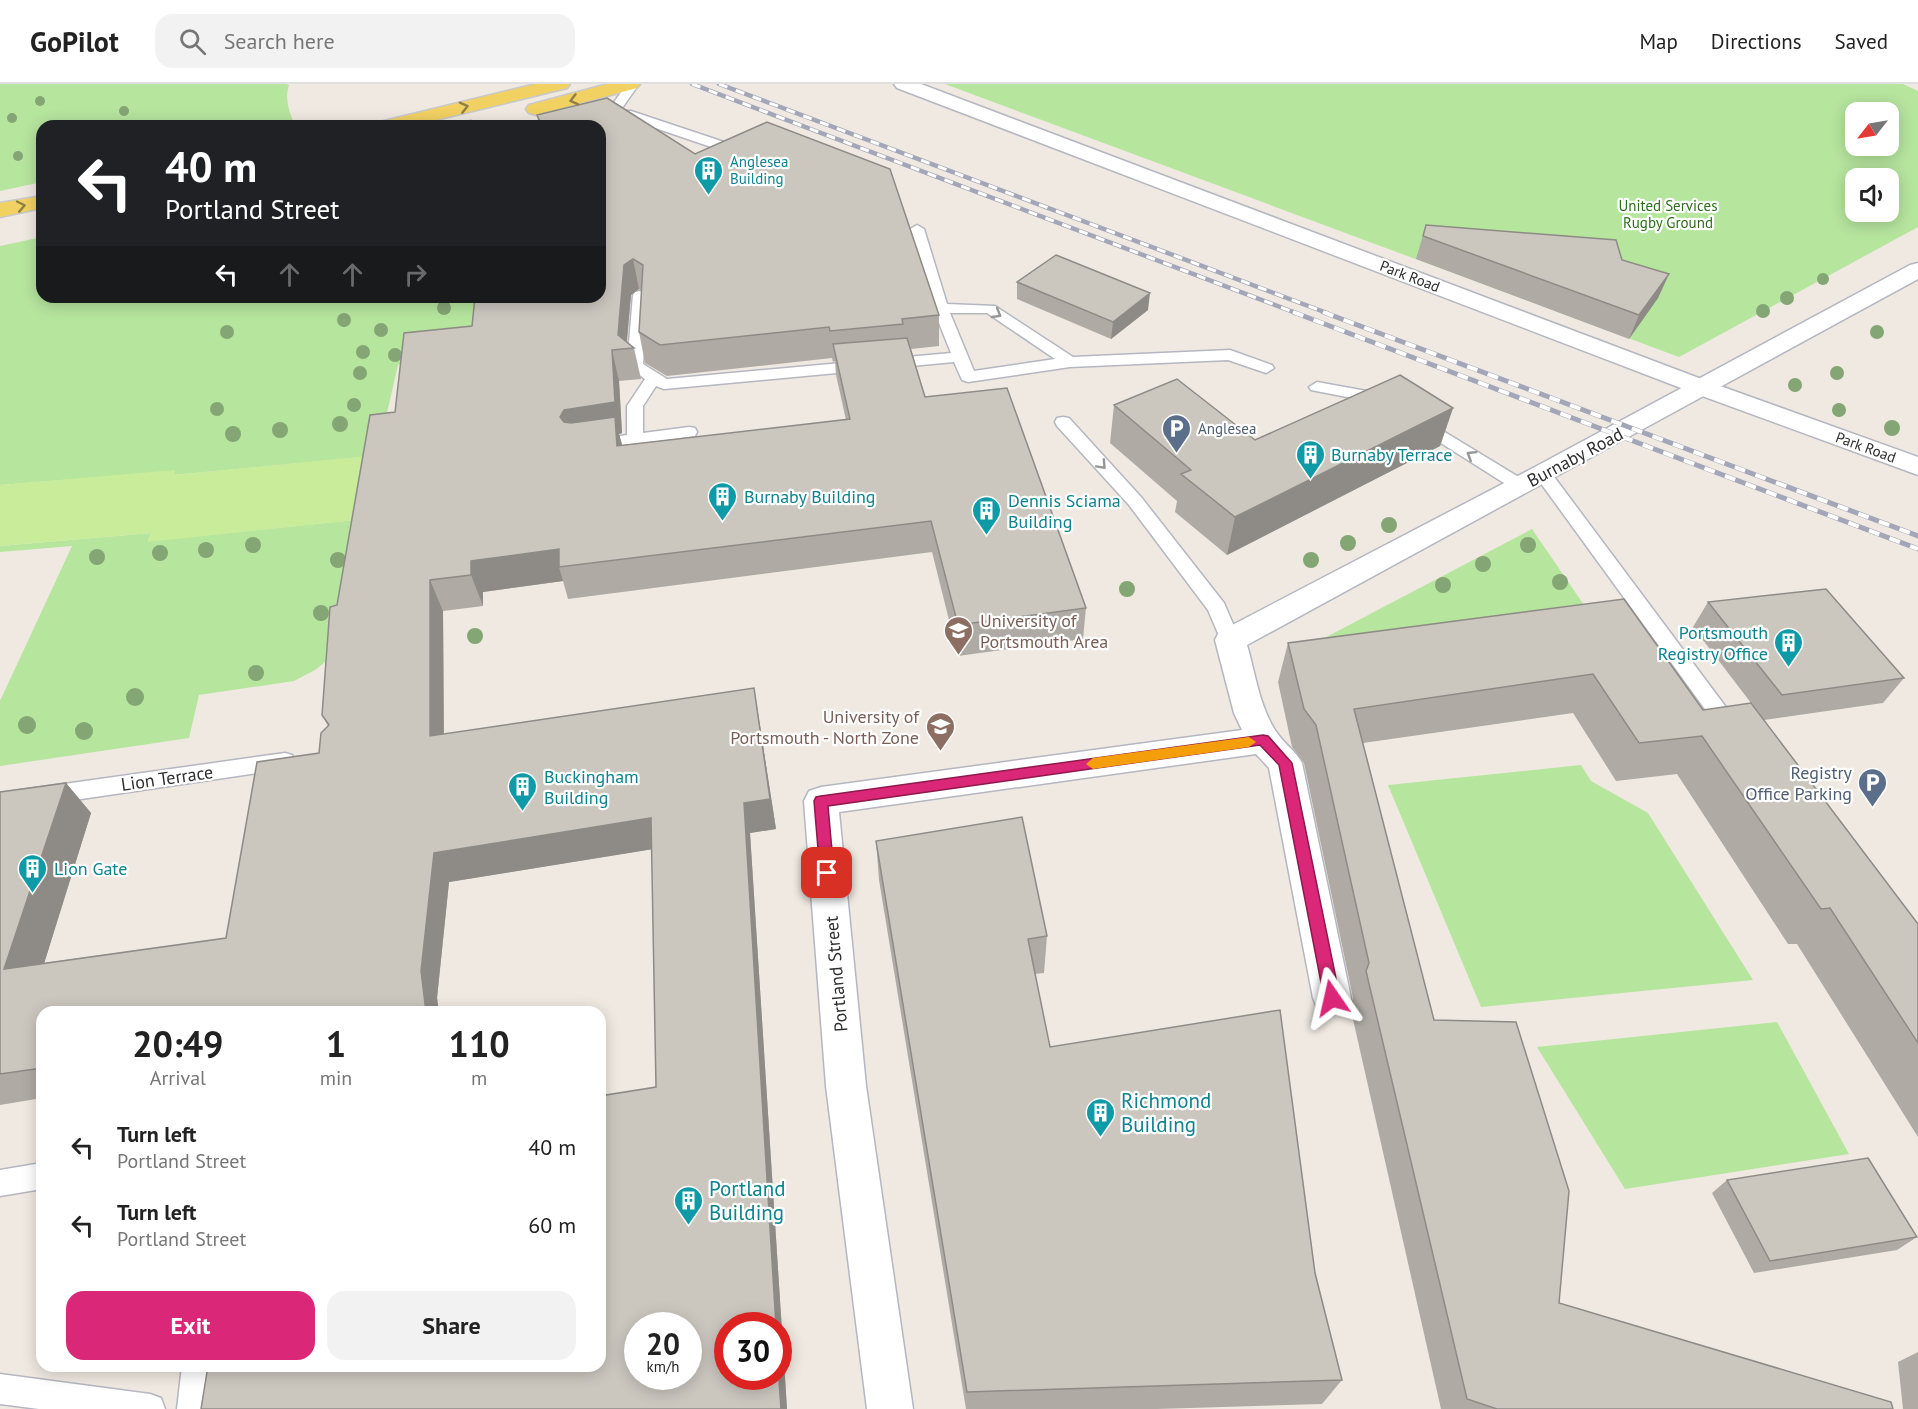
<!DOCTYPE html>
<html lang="en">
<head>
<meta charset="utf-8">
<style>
	:root { --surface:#fff; --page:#f2f2f2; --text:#222; --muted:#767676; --line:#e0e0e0; --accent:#db2777 }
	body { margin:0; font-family:"PT Sans",sans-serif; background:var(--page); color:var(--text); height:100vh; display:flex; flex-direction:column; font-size:22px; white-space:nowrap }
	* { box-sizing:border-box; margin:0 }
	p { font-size:20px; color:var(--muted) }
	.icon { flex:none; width:33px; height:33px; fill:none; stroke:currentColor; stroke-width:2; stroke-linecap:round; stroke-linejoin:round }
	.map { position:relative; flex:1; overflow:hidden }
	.drawer { position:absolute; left:36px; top:922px; width:570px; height:366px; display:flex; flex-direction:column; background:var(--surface); border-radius:18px; box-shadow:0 3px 15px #0003 }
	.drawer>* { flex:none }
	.guide { position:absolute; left:36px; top:36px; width:570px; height:183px; border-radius:18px; box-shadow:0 3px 15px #0003; background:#202124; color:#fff; overflow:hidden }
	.needle { width:39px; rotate:239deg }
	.tools { position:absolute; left:1845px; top:18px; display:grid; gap:12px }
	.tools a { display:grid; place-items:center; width:54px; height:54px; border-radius:12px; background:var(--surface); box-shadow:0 3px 15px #0003; font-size:30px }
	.speed { position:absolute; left:624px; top:1228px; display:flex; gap:12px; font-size:30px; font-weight:700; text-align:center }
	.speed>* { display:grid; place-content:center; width:78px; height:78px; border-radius:50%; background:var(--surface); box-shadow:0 3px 15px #0003; line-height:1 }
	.speed small { font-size:15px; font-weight:400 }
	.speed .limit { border:9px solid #d22; background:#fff; color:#111 }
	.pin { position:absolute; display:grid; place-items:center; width:51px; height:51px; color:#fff; margin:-26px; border-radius:12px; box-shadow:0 3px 9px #0006 }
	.me { position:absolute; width:66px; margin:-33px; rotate:349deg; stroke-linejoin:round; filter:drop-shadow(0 0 4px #0008) }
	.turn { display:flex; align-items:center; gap:21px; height:126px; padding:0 30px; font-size:27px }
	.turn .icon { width:78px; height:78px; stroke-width:2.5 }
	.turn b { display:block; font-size:42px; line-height:51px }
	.lanes { display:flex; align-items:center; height:57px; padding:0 30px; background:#0003; justify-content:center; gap:30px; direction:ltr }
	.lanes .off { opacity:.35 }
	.eta { display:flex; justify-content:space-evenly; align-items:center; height:102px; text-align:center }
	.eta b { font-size:36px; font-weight:700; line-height:42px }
	.button { display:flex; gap:12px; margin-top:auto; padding:12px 30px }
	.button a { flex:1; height:69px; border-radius:18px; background:var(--accent); color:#fff; font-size:24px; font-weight:700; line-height:69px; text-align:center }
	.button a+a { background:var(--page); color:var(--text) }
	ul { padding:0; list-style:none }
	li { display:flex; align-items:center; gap:18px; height:78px; padding:0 30px }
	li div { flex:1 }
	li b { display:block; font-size:22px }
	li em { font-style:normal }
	header { display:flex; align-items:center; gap:36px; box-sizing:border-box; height:84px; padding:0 30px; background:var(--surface); border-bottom:2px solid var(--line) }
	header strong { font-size:28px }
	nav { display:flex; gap:33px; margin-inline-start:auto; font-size:21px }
	.search { width:420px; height:54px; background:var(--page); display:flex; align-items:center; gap:15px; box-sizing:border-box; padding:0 21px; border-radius:18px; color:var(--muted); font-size:22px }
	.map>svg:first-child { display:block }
	.green { fill:#b6e59e; fill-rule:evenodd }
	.pitch { fill:#c9ec9a }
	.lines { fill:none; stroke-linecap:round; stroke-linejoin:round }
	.lane-casing { stroke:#b4b7c1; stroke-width:3 }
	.street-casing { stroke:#b4b7c1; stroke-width:3 }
	.secondary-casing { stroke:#b4b7c1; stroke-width:3 }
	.primary-casing { stroke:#c9c9c9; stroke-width:3 }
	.lane { fill:#fff; fill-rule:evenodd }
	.street { fill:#fff; fill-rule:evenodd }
	.secondary { fill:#fff; fill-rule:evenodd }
	.primary { fill:#f2d163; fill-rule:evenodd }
	.rail-far1-casing { stroke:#a3a6b8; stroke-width:4.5 }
	.rail-casing { stroke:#a3a6b8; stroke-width:5 }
	.rail-far1 { stroke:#fff; stroke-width:3; stroke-dasharray:9; stroke-linecap:butt }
	.rail { stroke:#fff; stroke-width:4; stroke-dasharray:11; stroke-linecap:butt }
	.tree { fill:#84a574 }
	.wall { fill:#afaba4; fill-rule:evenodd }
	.shaded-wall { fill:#8e8b86 }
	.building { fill:#cbc7bf; stroke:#8e8b86; stroke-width:1.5; fill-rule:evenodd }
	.oneway { stroke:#908048 }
	.oneway2 { stroke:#969696 }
	.route { fill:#db2777; stroke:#8e194d; stroke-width:1.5 }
	.slow { fill:#f59e0b }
	.labels { text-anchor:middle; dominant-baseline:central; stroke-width:4.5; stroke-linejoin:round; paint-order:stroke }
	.far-culture-label { font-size:15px; fill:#0d838f; stroke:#fff; text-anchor:start }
	.far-park-label { font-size:15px; fill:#2c6e1b; stroke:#fff }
	.far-street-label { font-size:15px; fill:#2e2e2e; stroke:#fff }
	.far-service-label { font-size:15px; fill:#4e5e75; stroke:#fff; text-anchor:start }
	.culture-label { font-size:18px; fill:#0d838f; stroke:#fff; text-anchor:start }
	.street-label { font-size:18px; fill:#2e2e2e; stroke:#fff }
	.education-label { font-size:18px; fill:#785e54; stroke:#fff; text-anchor:start }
	.service-label { font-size:18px; fill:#4e5e75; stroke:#fff; text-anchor:end }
	.near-culture-label { font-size:21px; fill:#0d838f; stroke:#fff; text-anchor:start }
</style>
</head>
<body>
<header>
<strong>GoPilot</strong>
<div class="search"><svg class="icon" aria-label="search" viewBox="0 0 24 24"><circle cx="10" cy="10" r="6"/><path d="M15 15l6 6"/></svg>Search here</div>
<nav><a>Map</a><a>Directions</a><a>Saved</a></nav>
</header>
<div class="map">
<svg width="1918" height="1325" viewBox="0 0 1918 1325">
	<rect width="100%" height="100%" fill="#efe9e1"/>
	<path class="green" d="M0,0H286L289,1C284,16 290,28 295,42H42V98L0,107Z
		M945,0H1903L1918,7V143L1679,273ZM1856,28H1888V62H1856ZM1856,94H1888V128H1856Z
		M42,153V213H476L473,247L398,281L377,372L173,391L175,387L0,401V162Z
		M355,436L331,568L324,579L315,586L294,597L199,611L189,654L0,682V617L72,462L0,468V462L151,449L148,457Z
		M1532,445L1586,524L1313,560Z
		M1581,681L1591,697L1648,729L1753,896L1481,923L1388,701Z
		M1777,938L1849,1070L1625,1105L1537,963Z"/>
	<path class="pitch" d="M368,372L355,436L148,458L151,449L0,462V401L175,386L174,391Z"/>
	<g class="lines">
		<defs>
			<path id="lane" d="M627,0H639L620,27H631L730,60L731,63L722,79L715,80L708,76L717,65L626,34L587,38L574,42H556L581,31L607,28Z
				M471,37L478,42H465L467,38Z
				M917,141L924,145L947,220L995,222L1073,273L1230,266L1272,281L1274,284L1266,289L1228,276L1070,283L968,298L962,296L954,278L664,305L656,302L643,322V349L689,343L695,344L697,348L695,352L594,366L588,365L586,361L588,357L627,351V322L645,295L627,282L633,211L635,208L640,207L647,211L643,280L667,295L951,269L933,224L910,145ZM950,229H987L1055,275L974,287Z
				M1317,298L1383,310L1391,315L1383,320L1311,306L1309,303Z
				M1063,333L1069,334L1141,413L1224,519L1240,556L1237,561L1230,563L1223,561L1208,526L1129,421L1057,342L1055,338L1057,334Z
				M1420,333L1527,398L1530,402L1527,406H1515L1414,342L1412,338L1414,334Z
				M1543,385L1549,386L1740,642L1743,648L1740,654L1733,656L1726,654L1537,394L1534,390L1537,386Z
				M285,669L292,671L296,677L292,683L285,685L0,727V709Z
				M42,1079V1105L0,1112V1086Z
				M182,1282H212L207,1325H177Z
				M0,1290L150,1310L161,1314L165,1325H39L0,1320Z"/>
			<path id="street" d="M1918,179V195L1247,561C1255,588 1259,621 1275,646C1282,658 1295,666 1302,679L1351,914L1346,926L1332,931L1318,926L1313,914L1269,684L1256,670L839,728L866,1002L913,1325H867L826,1002L804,717L809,707L821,703L1242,646L1234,629L1215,556L1219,548L1533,384L1910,181Z"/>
			<path id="secondary" d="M894,0H921L1712,299L1918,373V391L1694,309L897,4Z"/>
			<path id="primary" d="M536,0H570L567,4L411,42H377L380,38Z
				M608,0H640L637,4L536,31L529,29L526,25L529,21Z
				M42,112V124L0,133V119Z"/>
		</defs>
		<use href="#lane" class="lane-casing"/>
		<use href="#street" class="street-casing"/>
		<use href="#secondary" class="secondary-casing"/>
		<use href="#primary" class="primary-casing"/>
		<use href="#lane" class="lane"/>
		<use href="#street" class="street"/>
		<use href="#secondary" class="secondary"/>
		<use href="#primary" class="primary"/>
		<defs>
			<path id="rail-far1" d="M692,0L1296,229
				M719,0L1327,229"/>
			<path id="rail" d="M1293,228L1918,465
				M1323,228L1918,452"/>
		</defs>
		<use href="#rail-far1" class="rail-far1-casing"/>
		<use href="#rail" class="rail-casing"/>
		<use href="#rail-far1" class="rail-far1"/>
		<use href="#rail" class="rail"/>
	</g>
	<g class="tree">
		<circle cx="40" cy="17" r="5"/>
		<circle cx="124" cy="27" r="5"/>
		<circle cx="12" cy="34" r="5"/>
		<circle cx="18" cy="72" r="5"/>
		<circle cx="1823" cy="195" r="6"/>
		<circle cx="1787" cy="214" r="7"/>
		<circle cx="444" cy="224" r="7"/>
		<circle cx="1763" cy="227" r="7"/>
		<circle cx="344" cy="236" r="7"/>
		<circle cx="381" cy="246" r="7"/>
		<circle cx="227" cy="248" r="7"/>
		<circle cx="1877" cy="248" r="7"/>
		<circle cx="363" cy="268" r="7"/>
		<circle cx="395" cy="271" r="7"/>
		<circle cx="360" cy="289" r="7"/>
		<circle cx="1837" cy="289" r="7"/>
		<circle cx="1795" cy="301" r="7"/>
		<circle cx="354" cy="321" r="7"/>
		<circle cx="217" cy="325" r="7"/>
		<circle cx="1839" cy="326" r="7"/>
		<circle cx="340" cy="340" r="8"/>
		<circle cx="1892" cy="344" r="8"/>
		<circle cx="280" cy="346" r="8"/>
		<circle cx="233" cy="350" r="8"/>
		<circle cx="1389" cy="441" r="8"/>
		<circle cx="1348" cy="459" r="8"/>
		<circle cx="253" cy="461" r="8"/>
		<circle cx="1528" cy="461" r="8"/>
		<circle cx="206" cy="466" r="8"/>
		<circle cx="160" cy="469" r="8"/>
		<circle cx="97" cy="473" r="8"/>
		<circle cx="338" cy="476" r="8"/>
		<circle cx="1311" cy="476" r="8"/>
		<circle cx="1483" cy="480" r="8"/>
		<circle cx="1560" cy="498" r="8"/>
		<circle cx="1443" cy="501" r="8"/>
		<circle cx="1127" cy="505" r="8"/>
		<circle cx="321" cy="529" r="8"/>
		<circle cx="475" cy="552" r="8"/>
		<circle cx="256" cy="589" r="8"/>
		<circle cx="135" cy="613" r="9"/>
		<circle cx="27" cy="641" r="9"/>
		<circle cx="84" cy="647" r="9"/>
	</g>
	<path class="wall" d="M607,14L695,70L767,38L890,85L939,231V262L911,265L925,313L1007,304L1086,524L1083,555L958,572L932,468L568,515L563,497L483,508V522L443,527L444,650L754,604L776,745L750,749L787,1325H201L208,1282H600V1012L656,1003L652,765L449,798L437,914L439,928H42V1014L0,1021V708L66,699L91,729L44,879L226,854L257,678L319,669L321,649L328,642L322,631L330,523L337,521L370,331L395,328L404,249L472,242L475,213H600V42H539L537,31ZM639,205L642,207L639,248L645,279L667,292L832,274L833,278L835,277L836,291L846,336L622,361L619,350L622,349L619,297L641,295L634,264L627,258L631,211ZM638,1242H688V1293H638ZM728,1242H778V1293H728Z
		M1426,141L1622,176L1669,190L1658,214L1629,255L1416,175Z
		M1017,198L1148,226L1111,255L1017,215Z
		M1114,321L1255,356L1453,324L1440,362L1227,471L1175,428L1177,417L1110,359Z
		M1624,515L1703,626L1751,619L1693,543L1708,518L1904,594L1883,619L1764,636L1918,840V1053L1797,860H1788L1677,690L1616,697L1573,629L1363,659L1434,936L1559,1219L1893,1325H1441L1350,922L1353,914L1304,679L1292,663L1278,598L1288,559Z
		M876,757L1047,852L1044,889L1035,890L1050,963L1315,1189L1342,1296L1322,1320L1157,1325H966L879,796Z
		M1727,1096L1917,1153L1897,1166L1754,1189L1712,1109Z
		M1918,1268V1325H1903L1898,1278Z"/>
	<path class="shaded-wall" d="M633,175L639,205L631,211L626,265L618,251L624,181Z
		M1669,190L1658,214L1629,255L1639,231Z
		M1150,209L1148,226L1111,255L1113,238Z
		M612,266L619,297L622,349L619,350L623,364L573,357L560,333L564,326Z
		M1453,324L1440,362L1227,471L1235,433Z
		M559,465V483L563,497L483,508V522L471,491V477Z
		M430,496L443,527L444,683L430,652Z
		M754,604L776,745L750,749L787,1325H781L778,1282V1242H776L744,719Z
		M66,699L91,729L34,912L4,885Z
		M651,734L660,764L449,798L437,914L439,928H426L421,887L434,769Z"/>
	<path class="building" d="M607,14L695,70L767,38L890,85L939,231L902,235L903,240L830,247L829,243L660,261L639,248L643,181L633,175L624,181L618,251L634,264L612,266L615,318L564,326L560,333L564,338L571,339L615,333L617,362L850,335L833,260L907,254L925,313L1007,304L1086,524L958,541L931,437L559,483V465L471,477V491L430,496V652L754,604L770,715L744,719L776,1242H728V1293H778V1282L781,1325H201L208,1282H600V1012L656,1003L651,734L434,769L421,887L426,928H42V984L0,990V708L66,699L4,885L226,854L257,678L319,669L321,649L329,641L322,631L330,523L337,521L370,331L395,328L404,249L472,242L475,213H600V42H542L537,31ZM638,1242H688V1293H638Z
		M1426,141L1616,156L1622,176L1669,190L1639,231L1423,152Z
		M1056,171L1150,209L1113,238L1017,198Z
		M1400,291L1453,324L1235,433L1181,390L1191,386L1114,321L1177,295L1255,356Z
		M1826,505L1904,594L1782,611L1708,518Z
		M1624,515L1703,626L1751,619L1918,840V959L1830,824L1821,825L1702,652L1639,659L1593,590L1354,625L1434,936L1516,938L1569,1107L1559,1219L1891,1318L1893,1325H1497L1467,1315L1366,887L1369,879L1316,641L1304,625L1288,559Z
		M1022,733L1047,852L1028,855L1050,963L1280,926L1315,1189L1342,1296L967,1308L876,757Z
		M1868,1074L1917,1153L1770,1177L1727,1096Z"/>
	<defs><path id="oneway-chevron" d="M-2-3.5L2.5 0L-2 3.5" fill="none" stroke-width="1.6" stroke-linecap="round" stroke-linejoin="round" transform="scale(1.5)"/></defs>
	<g class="oneway">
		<use href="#oneway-chevron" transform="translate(574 16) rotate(165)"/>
		<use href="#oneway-chevron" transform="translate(464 23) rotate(-14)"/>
		<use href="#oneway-chevron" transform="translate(21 122) rotate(-12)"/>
	</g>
	<g class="oneway2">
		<use href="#oneway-chevron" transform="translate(997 230) rotate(31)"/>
		<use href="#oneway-chevron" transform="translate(1471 371) rotate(-148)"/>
		<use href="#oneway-chevron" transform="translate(1102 381) rotate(47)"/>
	</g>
	<path class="route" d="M1263,651L1268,652L1292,679L1340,914L1338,919L1332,921L1327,919L1324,914L1279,681L1260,661L828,722L834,789L832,793H822L820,789L814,717L816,713L821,712Z"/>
	<path class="slow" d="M1249,653L1256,658L1249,663L1093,685L1086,680L1093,674Z"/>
	<defs>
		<symbol id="building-pin" viewBox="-11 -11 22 30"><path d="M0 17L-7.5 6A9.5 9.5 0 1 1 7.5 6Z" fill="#0f9aa8" stroke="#fff"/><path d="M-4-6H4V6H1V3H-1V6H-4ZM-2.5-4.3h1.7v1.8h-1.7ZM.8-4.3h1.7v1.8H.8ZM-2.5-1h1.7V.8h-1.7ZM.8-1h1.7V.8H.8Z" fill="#fff"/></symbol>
		<symbol id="parking-pin" viewBox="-11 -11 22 30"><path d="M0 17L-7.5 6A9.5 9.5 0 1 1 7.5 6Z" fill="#5c6f8a" stroke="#fff"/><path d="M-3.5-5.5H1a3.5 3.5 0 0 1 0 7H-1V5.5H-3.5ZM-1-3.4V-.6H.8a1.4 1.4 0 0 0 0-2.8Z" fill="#fff"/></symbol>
		<symbol id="university-pin" viewBox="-11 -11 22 30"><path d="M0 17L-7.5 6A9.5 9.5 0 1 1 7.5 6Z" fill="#8d6e63" stroke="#fff"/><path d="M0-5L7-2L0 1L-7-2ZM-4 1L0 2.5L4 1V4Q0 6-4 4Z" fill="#fff"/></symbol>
	</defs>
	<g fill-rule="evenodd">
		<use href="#building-pin" x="692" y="70" width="33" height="45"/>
		<use href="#parking-pin" x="1160" y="328" width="33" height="45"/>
		<use href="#building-pin" x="1294" y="354" width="33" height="45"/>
		<use href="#building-pin" x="706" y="396" width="33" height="45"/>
		<use href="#building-pin" x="970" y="410" width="33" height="45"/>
		<use href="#university-pin" x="942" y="530" width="33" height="45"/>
		<use href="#building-pin" x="1772" y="542" width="33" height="45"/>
		<use href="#university-pin" x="924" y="626" width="33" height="45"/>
		<use href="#parking-pin" x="1856" y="682" width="33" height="45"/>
		<use href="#building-pin" x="506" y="686" width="33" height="45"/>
		<use href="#building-pin" x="16" y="768" width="33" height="45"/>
		<use href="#building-pin" x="1084" y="1012" width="33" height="45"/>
		<use href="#building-pin" x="672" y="1100" width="33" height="45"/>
	</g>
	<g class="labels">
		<g class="far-culture-label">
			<text x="730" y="77">Anglesea<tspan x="730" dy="17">Building</tspan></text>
		</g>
		<g class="far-park-label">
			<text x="1668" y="121">United Services<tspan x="1668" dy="17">Rugby Ground</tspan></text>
		</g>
		<g class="far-street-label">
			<text transform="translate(1410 192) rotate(21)">Park Road</text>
			<text transform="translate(1866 363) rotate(20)">Park Road</text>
		</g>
		<g class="far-service-label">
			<text x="1198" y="344">Anglesea</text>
		</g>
		<g class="culture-label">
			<text x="1331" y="370">Burnaby Terrace</text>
			<text x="744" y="412">Burnaby Building</text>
			<text x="1008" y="416">Dennis Sciama<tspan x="1008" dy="21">Building</tspan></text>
			<text x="1768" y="548" text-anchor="end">Portsmouth<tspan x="1768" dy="21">Registry Office</tspan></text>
			<text x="544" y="692">Buckingham<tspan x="544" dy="21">Building</tspan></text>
			<text x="54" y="784">Lion Gate</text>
		</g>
		<g class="street-label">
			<text transform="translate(1575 373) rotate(-28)">Burnaby Road</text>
			<text transform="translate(167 694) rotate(-8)">Lion Terrace</text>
			<text transform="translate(836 890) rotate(-95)">Portland Street</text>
		</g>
		<g class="education-label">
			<text x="980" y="536">University of<tspan x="980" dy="21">Portsmouth Area</tspan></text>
			<text x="919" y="632" text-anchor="end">University of<tspan x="919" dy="21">Portsmouth - North Zone</tspan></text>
		</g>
		<g class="service-label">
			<text x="1852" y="688">Registry<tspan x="1852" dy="21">Office Parking</tspan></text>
		</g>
		<g class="near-culture-label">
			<text x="1121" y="1016">Richmond<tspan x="1121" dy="24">Building</tspan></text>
			<text x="709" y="1104">Portland<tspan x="709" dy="24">Building</tspan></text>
		</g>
	</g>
</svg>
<div class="tools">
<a><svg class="needle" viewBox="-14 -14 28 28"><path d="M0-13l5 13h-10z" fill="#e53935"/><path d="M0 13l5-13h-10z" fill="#767676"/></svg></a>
<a><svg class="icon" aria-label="sound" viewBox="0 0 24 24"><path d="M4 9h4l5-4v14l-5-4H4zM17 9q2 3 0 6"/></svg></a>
</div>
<div class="speed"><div>20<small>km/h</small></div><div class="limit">30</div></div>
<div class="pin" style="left:827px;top:789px;background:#d93025"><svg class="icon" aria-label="arrive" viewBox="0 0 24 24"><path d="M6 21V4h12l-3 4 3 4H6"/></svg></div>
<svg class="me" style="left:1332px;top:914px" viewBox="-20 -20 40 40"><path d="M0-17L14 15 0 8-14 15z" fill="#db2777" stroke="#fff" stroke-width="4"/></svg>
<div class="guide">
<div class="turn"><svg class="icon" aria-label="left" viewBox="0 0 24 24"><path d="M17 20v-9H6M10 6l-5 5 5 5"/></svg><div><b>40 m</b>Portland Street</div></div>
<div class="lanes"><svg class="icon" aria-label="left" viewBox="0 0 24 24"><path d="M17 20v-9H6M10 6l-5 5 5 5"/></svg><svg class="icon off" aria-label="ahead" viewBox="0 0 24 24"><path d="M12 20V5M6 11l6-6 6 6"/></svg><svg class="icon off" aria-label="ahead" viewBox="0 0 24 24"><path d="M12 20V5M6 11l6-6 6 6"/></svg><svg class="icon off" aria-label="right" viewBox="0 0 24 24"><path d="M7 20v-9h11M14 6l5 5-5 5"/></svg></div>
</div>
<section class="drawer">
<div class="eta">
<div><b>20:49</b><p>Arrival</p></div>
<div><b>1</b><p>min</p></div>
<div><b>110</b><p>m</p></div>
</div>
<ul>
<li><svg class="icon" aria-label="left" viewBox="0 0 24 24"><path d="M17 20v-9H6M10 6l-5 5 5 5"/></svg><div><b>Turn left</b><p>Portland Street</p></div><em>40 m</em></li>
<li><svg class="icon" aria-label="left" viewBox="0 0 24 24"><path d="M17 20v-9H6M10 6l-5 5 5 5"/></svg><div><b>Turn left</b><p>Portland Street</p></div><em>60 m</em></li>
</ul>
<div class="button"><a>Exit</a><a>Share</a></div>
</section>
</div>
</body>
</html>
